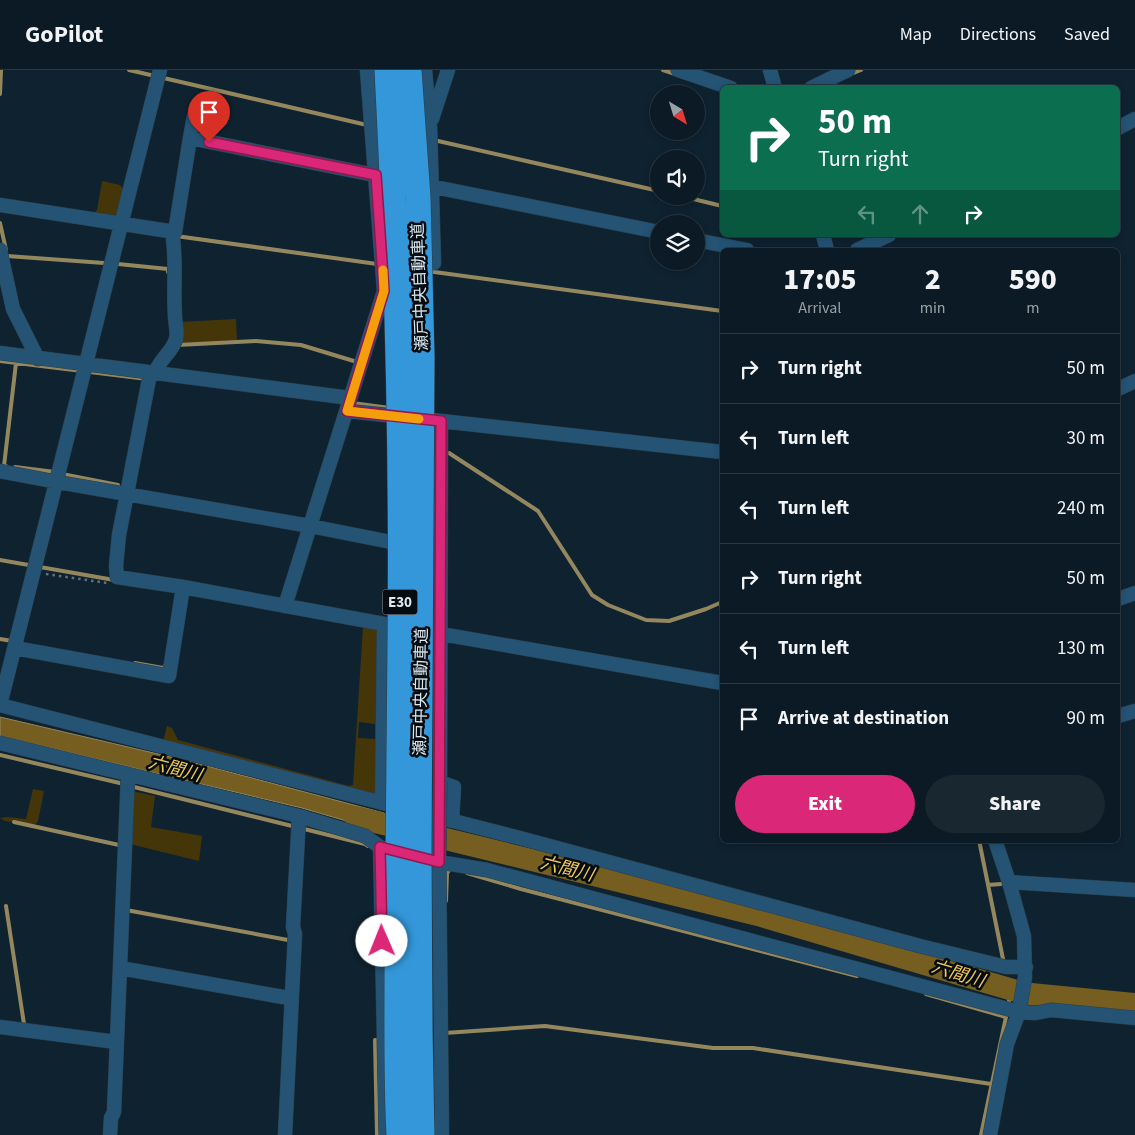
<!DOCTYPE html>
<html lang="en">
<head>
<meta charset="utf-8">
<style>
	:root { --surface:#0b1a24; --page:#192731; --text:#f1f3f6; --muted:#9aa1a6; --line:#2b3841; --accent:#db2777 }
	body { margin:0; font-family:"Source Sans 3","Noto Sans JP",sans-serif; background:var(--page); color:var(--text); height:100vh; display:flex; flex-direction:column; font-size:19px; white-space:nowrap }
	* { box-sizing:border-box; margin:0 }
	p { font-size:16px; color:var(--muted) }
	.icon { flex:none; width:28px; height:28px; fill:none; stroke:currentColor; stroke-width:2; stroke-linecap:round; stroke-linejoin:round }
	.map { position:relative; flex:1; overflow:hidden }
	.side { position:absolute; left:720px; top:178px; width:400px; height:595px; display:flex; flex-direction:column; background:var(--surface); border-radius:8px; box-shadow:0 2px 8px #0003,0 0 0 1px var(--line) }
	.side>* { flex:none }
	.top-card { position:absolute; left:720px; top:15px; width:400px; height:152px; border-radius:8px; box-shadow:0 2px 8px #0003,0 0 0 1px var(--line); background:#0b6e4f; color:#fff; overflow:hidden }
	.needle { width:32px; rotate:142deg }
	.controls { position:absolute; left:650px; top:15px; display:grid; gap:10px }
	.controls a { display:grid; place-items:center; width:55px; height:55px; border-radius:50%; background:var(--surface); box-shadow:0 2px 8px #0003,0 0 0 1px var(--line); font-size:25px }
	.pin { position:absolute; display:grid; place-items:center; width:42px; height:42px; color:#fff; margin:-51px -21px; border-radius:50% 50% 50% 0; rotate:-45deg; box-shadow:0 0 5px #0007 }
	.pin .icon { rotate:45deg }
	.me { position:absolute; width:55px; margin:-28px; rotate:359deg; stroke-linejoin:round; filter:drop-shadow(0 0 4px #0008) }
	.turn { display:flex; align-items:center; gap:18px; height:105px; padding:0 15px; font-size:22px }
	.turn .icon { width:65px; height:65px; stroke-width:2.5 }
	.turn b { display:block; font-size:35px; line-height:42px }
	.lanes { display:flex; align-items:center; height:48px; padding:0 15px; background:#0003; justify-content:center; gap:25px; direction:ltr }
	.lanes .off { opacity:.35 }
	.eta { display:flex; justify-content:space-evenly; align-items:center; height:85px; text-align:center }
	.eta b { font-size:30px; font-weight:800; line-height:35px }
	.action { display:flex; gap:10px; margin-top:auto; padding:10px 15px }
	.action a { flex:1; height:58px; border-radius:30px; background:var(--accent); color:#fff; font-size:20px; font-weight:800; line-height:58px; text-align:center }
	.action a+a { background:var(--page); color:var(--text) }
	ul { padding:0; list-style:none }
	li { display:flex; align-items:center; gap:15px; height:70px; padding:0 15px; border-top:1px solid var(--line) }
	li div { flex:1 }
	li b { display:block; font-size:19px }
	li em { font-style:normal }
	header { display:flex; align-items:center; gap:30px; box-sizing:border-box; height:70px; padding:0 25px; background:var(--surface); border-bottom:1px solid var(--line) }
	header strong { font-size:24px }
	nav { display:flex; gap:28px; margin-inline-start:auto; font-size:18px }
	.map>svg:first-child { display:block }
	.green { fill:#45360a; fill-rule:evenodd }
	.water { fill:#755e1f; stroke:#94875e }
	.lines { fill:none; stroke-linecap:round; stroke-linejoin:round }
	.stream { stroke:#94875e; stroke-width:4 }
	.river { stroke:#755e1f; stroke-width:22 }
	.minor-casing { stroke:#2c3e4b; stroke-width:15 }
	.path { stroke:#61717d; stroke-width:2.5; stroke-dasharray:2.5 4; stroke-linecap:butt }
	.minor { stroke:#245374; stroke-width:14 }
	.minor-bridge-casing { stroke:#2c3e4b; stroke-width:15; stroke-linecap:butt }
	.motorway-bridge-casing { stroke:#2c3e4b; stroke-width:26; stroke-linecap:butt }
	.minor-bridge { stroke:#245374; stroke-width:14 }
	.motorway-bridge { stroke:#3397d9; stroke-width:25 }
	.route-casing { stroke:#8e194d; stroke-width:12 }
	.route { stroke:#db2777; stroke-width:9 }
	.slow { stroke:#f59e0b; stroke-width:9 }
	.labels { text-anchor:middle; dominant-baseline:central; stroke-width:5; stroke-linejoin:round; paint-order:stroke }
	.shield { fill:#040b11; stroke:#9ba6ae; stroke-width:1 }
	.shield-label { font-size:15px; font-weight:bold; fill:#dce8f1 }
	.street-label { font-size:16px; fill:#dce8f1; stroke:#040b11 }
	.water-label { font-size:18px; font-style:italic; fill:#f0c656; stroke:#040b11 }
</style>
</head>
<body>
<header>
<strong>GoPilot</strong>
<nav><a>Map</a><a>Directions</a><a>Saved</a></nav>
</header>
<div class="map">
<svg width="1135" height="1065" viewBox="0 0 1135 1065">
	<rect width="100%" height="100%" fill="#0f2230"/>
	<path class="green" d="M102,111L120,115L124,121L119,142L115,145L94,143L97,140Z
		M236,249L237,270L179,273V252Z
		M363,556L377,559L379,562L378,726L163,672L167,656L172,658L178,670L349,716L353,715ZM359,652L375,654V669L358,668Z
		M33,719L44,721L38,751L35,755L14,750L12,752L5,751L0,748L7,747L26,749Z
		M132,721L155,726L151,757L202,766L199,791L130,774Z"/>
	<path class="water" d="M0,647L188,691L384,743V762L302,738L0,666Z"/>
	<g class="lines">
		<path class="stream" d="M129,0L367,55
			M663,0L675,4
			M851,4L861,0
			M0,24L1,0
			M438,71L659,121
			M681,126L722,136
			M0,153L6,180
			M176,166L377,194
			M7,186L104,193
			M118,194L168,199V202
			M427,201L722,241
			M177,275L256,271L301,275L357,292
			M0,291L147,309
			M352,333L390,338
			M449,383L538,441L592,525L608,535L646,550L669,551L706,539L722,532
			M6,396H4L16,293
			M15,397L55,402
			M62,404L118,415L119,421
			M0,490L114,510
			M0,569L12,571
			M135,593L163,598L166,595
			M0,685L124,714
			M130,716L365,774L368,776
			M14,752L119,775
			M979,770L1003,889
			M467,803L521,819L857,906
			M988,815L1001,814
			M446,831L447,803L450,799
			M6,836L24,954
			M126,840L288,870
			M994,915L997,906
			M926,924L1006,947
			M1009,931L1012,920
			M445,963L545,956L713,978H753L991,1014
			M377,1065L375,970H378
			M981,1065L1006,947"/>
		<path class="river" d="M355,747L758,845L1016,921L1031,924L1135,934"/>
		<defs>
			<path id="minor" d="M367,0L384,221
				M425,0L430,56L434,193
				M678,0L731,18
				M770,0L775,18
				M811,18L848,0
				M432,49L448,0
				M1118,58L1135,49
				M190,68L194,46
				M0,135L175,162L190,68L659,162
				M823,165L827,180
				M696,170L747,180
				M0,180L13,239L38,289
				M857,180L889,165
				M0,283L350,328
				M150,304L119,465L116,496L117,507L183,517
				M155,304C158,290 172,283 176,269C178,261 175,254 175,246C173,219 177,189 172,162
				M1118,319L1135,311
				M347,341L404,347
				M432,350L722,382
				M441,351L440,712L454,717L452,751
				M0,401L57,412L310,456L384,221L392,207
				M1118,529L1135,523
				M285,536L310,456L406,475
				M15,578L169,606L183,517L384,554L722,613
				M0,635L520,768L920,876L1006,897H1026
				M0,635L160,0
				M1118,646L1135,641
				M0,673L299,746L365,766L380,777L439,792L487,800L1019,942L1036,943L1051,940L1135,948
				M382,733L384,554
				M380,777L386,1065
				M439,784L442,1065
				M1009,812L1135,820
				M120,898L283,927H291
				M0,957L116,972
				M110,1065L111,1048L114,1042L128,704
				M285,1065L295,864L293,857L299,746
				M990,1065L1007,974L1019,942L1025,907L1024,866L1009,812L995,770"/>
		</defs>
		<use href="#minor" class="minor-casing"/>
		<path class="path" d="M46,504L107,513"/>
		<use href="#minor" class="minor"/>
		<defs>
			<path id="minor-bridge" d="M439,784L440,712"/>
			<path id="motorway-bridge" d="M387,0C397,191 402,382 400,573C399,681 397,790 397,899C397,954 396,1010 399,1065
				M409,0L418,127L422,287L419,779L420,960L422,1065"/>
		</defs>
		<use href="#minor-bridge" class="minor-bridge-casing"/>
		<use href="#motorway-bridge" class="motorway-bridge-casing"/>
		<use href="#minor-bridge" class="minor-bridge"/>
		<use href="#motorway-bridge" class="motorway-bridge"/>
	</g>
	<g class="lines">
		<defs>
			<path id="route" d="M209,72L376,105L384,221L347,341L441,351L439,792L380,777L382,871"/>
		</defs>
		<use href="#route" class="route-casing"/>
		<use href="#route" class="route"/>
		<path class="slow" d="M383,200L384,221L347,341L419,349"/>
	</g>
	<g class="labels">
		<rect class="shield" x="382.5" y="519.5" width="35" height="25" rx="4"/>
		<g class="shield-label">
			<text x="400" y="532">E30</text>
		</g>
		<g class="street-label">
			<text transform="translate(420 217) rotate(-92)">瀬戸中央自動車道</text>
			<text transform="translate(421 622) rotate(-89)">瀬戸中央自動車道</text>
		</g>
		<g class="water-label">
			<text transform="translate(175 699) rotate(15)">六間川</text>
			<text transform="translate(567 799) rotate(14)">六間川</text>
			<text transform="translate(958 904) rotate(17)">六間川</text>
		</g>
	</g>
</svg>
<div class="controls">
<a><svg class="needle" viewBox="-14 -14 28 28"><path d="M0-13l5 13h-10z" fill="#e53935"/><path d="M0 13l5-13h-10z" fill="#9aa1a6"/></svg></a>
<a><svg class="icon" aria-label="sound" viewBox="0 0 24 24"><path d="M4 9h4l5-4v14l-5-4H4zM17 9q2 3 0 6"/></svg></a>
<a><svg class="icon" aria-label="layers" viewBox="0 0 24 24"><path d="M12 4l9 5-9 5-9-5zM3 14l9 5 9-5"/></svg></a>
</div>
<div class="pin" style="left:209px;top:72px;background:#d93025"><svg class="icon" aria-label="arrive" viewBox="0 0 24 24"><path d="M6 21V4h12l-3 4 3 4H6"/></svg></div>
<svg class="me" style="left:382px;top:871px" viewBox="-20 -20 40 40"><circle r="19" fill="#fff"/><path d="M0-13L10 11 0 6-10 11z" fill="#db2777"/></svg>
<div class="top-card">
<div class="turn"><svg class="icon" aria-label="right" viewBox="0 0 24 24"><path d="M7 20v-9h11M14 6l5 5-5 5"/></svg><div><b>50 m</b>Turn right</div></div>
<div class="lanes"><svg class="icon off" aria-label="left" viewBox="0 0 24 24"><path d="M17 20v-9H6M10 6l-5 5 5 5"/></svg><svg class="icon off" aria-label="ahead" viewBox="0 0 24 24"><path d="M12 20V5M6 11l6-6 6 6"/></svg><svg class="icon" aria-label="right" viewBox="0 0 24 24"><path d="M7 20v-9h11M14 6l5 5-5 5"/></svg></div>
</div>
<section class="side">
<div class="eta">
<div><b>17:05</b><p>Arrival</p></div>
<div><b>2</b><p>min</p></div>
<div><b>590</b><p>m</p></div>
</div>
<ul>
<li><svg class="icon" aria-label="right" viewBox="0 0 24 24"><path d="M7 20v-9h11M14 6l5 5-5 5"/></svg><div><b>Turn right</b></div><em>50 m</em></li>
<li><svg class="icon" aria-label="left" viewBox="0 0 24 24"><path d="M17 20v-9H6M10 6l-5 5 5 5"/></svg><div><b>Turn left</b></div><em>30 m</em></li>
<li><svg class="icon" aria-label="left" viewBox="0 0 24 24"><path d="M17 20v-9H6M10 6l-5 5 5 5"/></svg><div><b>Turn left</b></div><em>240 m</em></li>
<li><svg class="icon" aria-label="right" viewBox="0 0 24 24"><path d="M7 20v-9h11M14 6l5 5-5 5"/></svg><div><b>Turn right</b></div><em>50 m</em></li>
<li><svg class="icon" aria-label="left" viewBox="0 0 24 24"><path d="M17 20v-9H6M10 6l-5 5 5 5"/></svg><div><b>Turn left</b></div><em>130 m</em></li>
<li><svg class="icon" aria-label="arrive" viewBox="0 0 24 24"><path d="M6 21V4h12l-3 4 3 4H6"/></svg><div><b>Arrive at destination</b></div><em>90 m</em></li>
</ul>
<div class="action"><a>Exit</a><a>Share</a></div>
</section>
</div>
</body>
</html>
